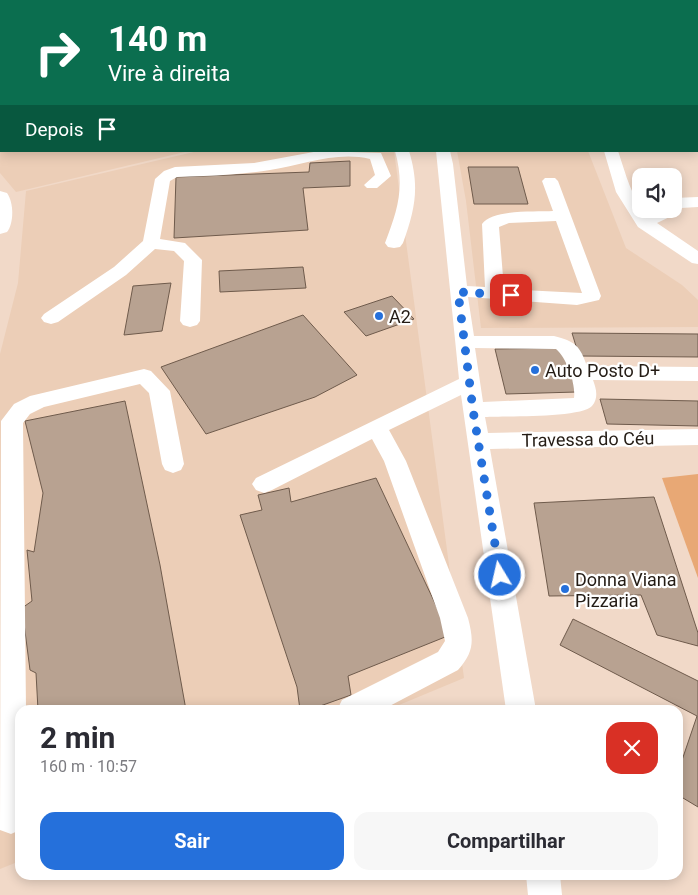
<!DOCTYPE html>
<html lang="pt">
<head>
<meta charset="utf-8">
<style>
	:root { --surface:#fff; --page:#f7f7f7; --text:#2b2b33; --muted:#7c7c81; --accent:#2570db }
	body { margin:0; font-family:Roboto,sans-serif; background:var(--page); color:var(--text); height:100vh; display:flex; flex-direction:column; font-size:19px; white-space:nowrap }
	* { box-sizing:border-box; margin:0 }
	p { font-size:16px; color:var(--muted) }
	.icon { flex:none; width:28px; height:28px; fill:none; stroke:currentColor; stroke-width:2; stroke-linecap:round; stroke-linejoin:round }
	.map { position:relative; flex:1; overflow:hidden }
	.details { position:absolute; left:15px; top:705px; width:668px; height:175px; display:flex; flex-direction:column; background:var(--surface); border-radius:15px; box-shadow:0 2px 12px #0003 }
	.details>* { flex:none }
	.guide { position:absolute; left:0px; top:0px; width:699px; height:152px; box-shadow:0 2px 12px #0003; background:#0b6e4f; color:#fff; overflow:hidden }
	.fabs { position:absolute; left:632px; top:168px; display:grid; gap:10px }
	.fabs a { display:grid; place-items:center; width:50px; height:50px; border-radius:10px; background:var(--surface); box-shadow:0 2px 12px #0003; font-size:25px }
	.pin { position:absolute; display:grid; place-items:center; width:42px; height:42px; color:#fff; margin:-21px; border-radius:10px; box-shadow:0 2px 8px #0006 }
	.me { position:absolute; width:55px; margin:-28px; rotate:351deg; stroke-linejoin:round; filter:drop-shadow(0 0 4px #0008) }
	.turn { display:flex; align-items:center; gap:18px; height:105px; padding:0 25px; font-size:22px }
	.turn .icon { width:65px; height:65px; stroke-width:2.5 }
	.turn b { display:block; font-size:35px; line-height:42px }
	.then { display:flex; align-items:center; height:48px; padding:0 25px; background:#0003; gap:10px; font-size:19px }
	.round { display:grid; place-items:center; flex:none; width:52px; height:52px; border-radius:15px; background:var(--page) }
	.overview { display:flex; align-items:center; justify-content:space-between; height:85px; padding:0 25px }
	h1 { font-size:30px; font-weight:700; line-height:38px }
	.cta { display:flex; gap:10px; margin-top:auto; padding:10px 25px }
	.cta a { flex:1; height:58px; border-radius:15px; background:var(--accent); color:#fff; font-size:20px; font-weight:700; line-height:58px; text-align:center }
	.cta a+a { background:var(--page); color:var(--text) }
	.map>svg:first-child { display:block }
	.built { fill:#ecceb7 }
	.green { fill:#e8a875 }
	.building { fill:#b8a291; stroke:#6f5b4c }
	.lines { fill:none; stroke-linecap:round; stroke-linejoin:round }
	.minor { fill:#fff; fill-rule:evenodd }
	.highway { fill:#fff; fill-rule:evenodd }
	.route { stroke:#2570db; stroke-width:9; stroke-dasharray:0 16.2 }
	.poi-dot { fill:#2570db; stroke:#fff; stroke-width:2 }
	.labels { text-anchor:middle; dominant-baseline:central; stroke-width:4.5; stroke-linejoin:round; paint-order:stroke }
	.poi-label { font-size:18px; fill:#241c15; stroke:#fff; text-anchor:start }
	.street-label { font-size:18px; fill:#241c15; stroke:#fff }
</style>
</head>
<body>
<div class="map">
<svg width="698" height="895" viewBox="0 0 698 895">
	<rect width="100%" height="100%" fill="#f1d9c8"/>
	<path class="built" d="M1,43V151H189L16,192L0,173Z
		M198,151H394L464,678L387,710H20V861L0,869V354L18,283L26,191Z
		M457,151H588L626,248L682,285L698,300V327L481,328L466,201Z"/>
	<path class="green" d="M698,474V578L662,478Z"/>
	<path class="building" d="M350,161V186L303,188L308,230L174,238L176,177L309,172L310,163Z
		M468,167H518L528,204H474Z
		M303,267L306,288L220,292L219,271Z
		M171,283L162,331L124,335L133,286Z
		M392,296L414,319L366,336L344,312Z
		M303,315L357,375L315,397L206,434L161,367Z
		M572,333L698,334V357L579,356Z
		M562,348L577,392L506,394L495,349Z
		M600,399L698,401V426L607,424Z
		M125,401L160,565L186,710H38L36,673L30,670L22,608L32,601L27,550L34,552L43,493L25,421Z
		M376,478L450,635L348,676L351,695L309,710H300L297,687L240,515L262,510L258,495L289,488L291,502Z
		M654,497L698,633V646L657,635L641,595L549,596L534,503Z
		M573,619L698,681V807L678,795V772L697,716L560,645Z"/>
	<g class="lines">
		<path class="minor" d="M203,0H215V1H204Z
			M319,151L381,153L391,176L377,188H367L364,185L375,175L370,159C336,151 303,165 270,170C239,175 208,176 177,177L170,181L160,239L185,243L202,260L200,321L197,325L190,327L183,325L180,321L184,261L174,251L155,249L126,275L58,322L51,324L44,322L41,318L44,314L114,267L143,241L155,179L164,171L175,167L254,163Z
			M395,151H409C420,187 415,209 403,243L400,247L394,248L388,247L385,243C398,209 405,187 395,151Z
			M436,151H450L453,164L467,286L485,287L482,224C492,209 536,212 553,211L542,181L545,178H555L558,181L601,296L599,300L577,305L468,297L474,336H554C575,341 580,346 587,366L698,367V381L593,380C596,388 599,398 592,406C582,418 504,416 485,417L488,433L698,429V445L490,449L536,710H506L461,395L389,430L406,461L468,618C474,641 474,652 458,670L382,710H337L342,700L438,652L445,641L440,618L384,461L372,439L272,490L264,493L256,490L252,484L256,478L459,379ZM556,221L582,293L504,289L499,227L509,223ZM475,348L556,349C567,358 576,385 574,398L483,402Z
			M604,151H618C626,174 631,198 648,215L661,209H674V198L698,197V207L681,208L680,212L657,223L698,251V264L692,263L638,227L616,192Z
			M144,369L151,371L170,391L184,464L181,470L173,473L165,470L162,464L149,393L140,384L44,407L30,414L23,423L26,710H20V830L11,834L0,830L1,421L14,404L30,396Z
			M526,875H560L562,895H528Z"/>
		<path class="highway" d="M0,191L7,193C14,203 14,223 7,232L0,234Z"/>
	</g>
	<g class="lines">
		<path class="route" d="M500,575L473,410L458,292L511,295"/>
	</g>
	<g class="poi-dot">
		<circle cx="379" cy="316" r="5"/>
		<circle cx="535" cy="370" r="5"/>
		<circle cx="565" cy="589" r="5"/>
	</g>
	<g class="labels">
		<g class="poi-label">
			<text x="389" y="316">A2</text>
			<text x="545" y="370">Auto Posto D+</text>
			<text x="575" y="579">Donna Viana<tspan x="575" dy="21">Pizzaria</tspan></text>
		</g>
		<g class="street-label">
			<text transform="translate(588 439) rotate(-1)">Travessa do Céu</text>
		</g>
	</g>
</svg>
<div class="fabs">
<a><svg class="icon" aria-label="sound" viewBox="0 0 24 24"><path d="M4 9h4l5-4v14l-5-4H4zM17 9q2 3 0 6"/></svg></a>
</div>
<div class="pin" style="left:511px;top:295px;background:#d93025"><svg class="icon" aria-label="arrive" viewBox="0 0 24 24"><path d="M6 21V4h12l-3 4 3 4H6"/></svg></div>
<svg class="me" style="left:500px;top:575px" viewBox="-20 -20 40 40"><circle r="17" fill="#2570db" stroke="#fff" stroke-width="3"/><path d="M0-11L8 9 0 5-8 9z" fill="#fff"/></svg>
<div class="guide">
<div class="turn"><svg class="icon" aria-label="right" viewBox="0 0 24 24"><path d="M7 20v-9h11M14 6l5 5-5 5"/></svg><div><b>140 m</b>Vire à direita</div></div>
<div class="then">Depois<svg class="icon" aria-label="arrive" viewBox="0 0 24 24"><path d="M6 21V4h12l-3 4 3 4H6"/></svg></div>
</div>
<section class="details">
<div class="overview"><div><h1>2 min</h1><p>160 m · 10:57</p></div><a class="round" style="background:#d93025;color:#fff"><svg class="icon" aria-label="close" viewBox="0 0 24 24"><path d="M6 6l12 12M18 6L6 18"/></svg></a></div>
<div class="cta"><a>Sair</a><a>Compartilhar</a></div>
</section>
</div>
</body>
</html>
